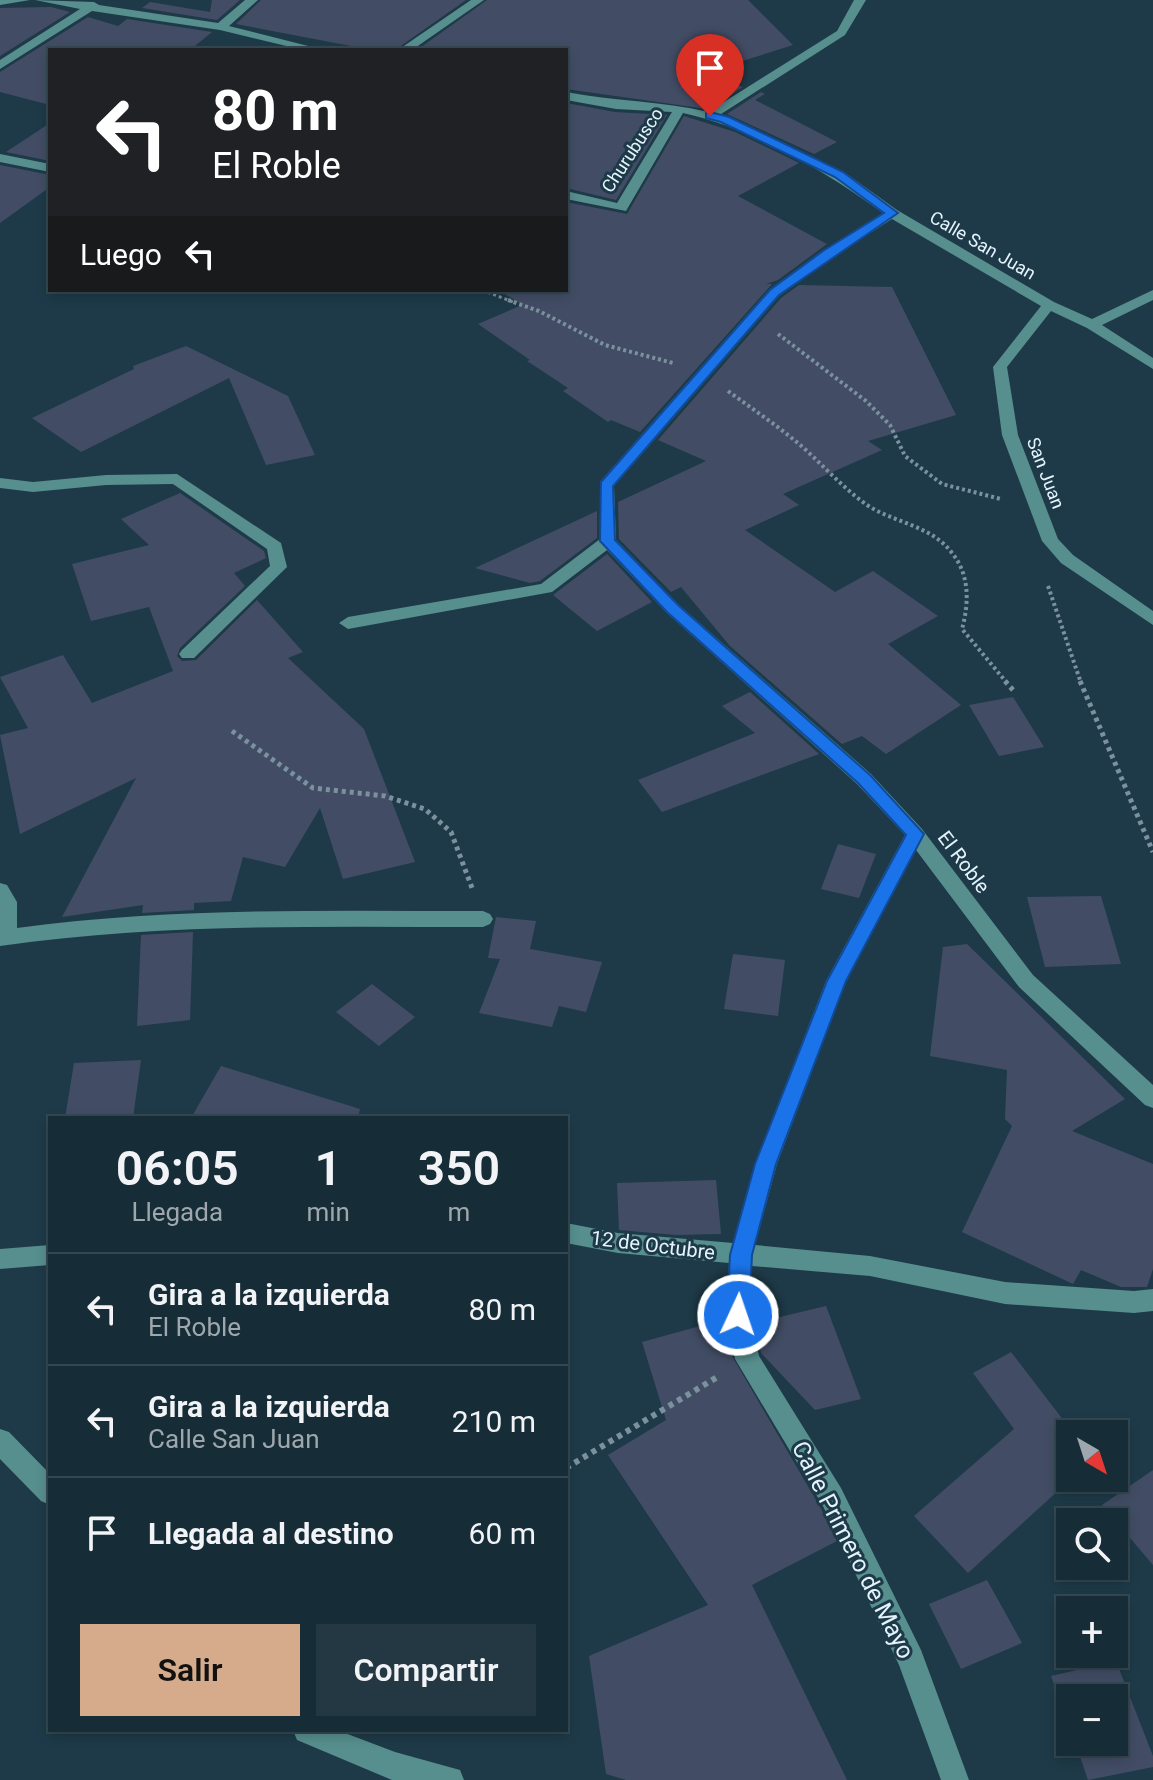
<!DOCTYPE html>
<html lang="es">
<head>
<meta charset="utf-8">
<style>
	:root { --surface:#162c36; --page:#233842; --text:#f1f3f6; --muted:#9ea7ad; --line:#354851; --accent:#d6ab8b }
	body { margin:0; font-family:Roboto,sans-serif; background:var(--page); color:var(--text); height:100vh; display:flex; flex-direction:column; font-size:30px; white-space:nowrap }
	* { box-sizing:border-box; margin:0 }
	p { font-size:26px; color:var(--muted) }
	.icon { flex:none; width:44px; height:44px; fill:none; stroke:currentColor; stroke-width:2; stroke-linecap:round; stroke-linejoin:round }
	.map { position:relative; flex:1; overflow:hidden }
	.sheet { position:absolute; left:48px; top:1116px; width:520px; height:616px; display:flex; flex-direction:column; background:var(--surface); border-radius:0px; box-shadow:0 4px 12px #0003,0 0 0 2px var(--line) }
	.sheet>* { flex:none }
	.top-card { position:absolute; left:48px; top:48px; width:520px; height:244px; border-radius:0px; box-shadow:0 4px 12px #0003,0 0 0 2px var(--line); background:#202124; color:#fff; overflow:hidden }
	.needle { width:52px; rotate:141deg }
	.controls { position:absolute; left:1056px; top:1420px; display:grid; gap:16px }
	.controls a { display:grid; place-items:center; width:72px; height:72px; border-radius:0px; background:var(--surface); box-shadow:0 4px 12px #0003,0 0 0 2px var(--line); font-size:40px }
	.pin { position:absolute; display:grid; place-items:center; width:68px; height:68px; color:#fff; margin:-82px -34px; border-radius:50% 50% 50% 0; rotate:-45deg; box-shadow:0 0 8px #0007 }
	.pin .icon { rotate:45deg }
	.me { position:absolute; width:88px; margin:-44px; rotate:3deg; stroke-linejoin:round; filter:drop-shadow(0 0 6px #0008) }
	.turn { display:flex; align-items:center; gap:28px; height:168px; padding:0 32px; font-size:36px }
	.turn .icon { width:104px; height:104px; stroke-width:2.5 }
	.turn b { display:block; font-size:56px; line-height:68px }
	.then { display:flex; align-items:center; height:76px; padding:0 32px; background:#0003; gap:16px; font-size:30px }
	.eta { display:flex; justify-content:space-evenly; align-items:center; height:136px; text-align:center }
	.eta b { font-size:48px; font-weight:600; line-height:56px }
	.button { display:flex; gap:16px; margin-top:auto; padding:16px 32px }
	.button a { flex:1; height:92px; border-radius:0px; background:var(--accent); color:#111; font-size:32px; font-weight:600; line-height:92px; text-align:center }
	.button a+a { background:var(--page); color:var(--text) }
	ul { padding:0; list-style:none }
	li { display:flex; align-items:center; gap:24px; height:112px; padding:0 32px; border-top:2px solid var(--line) }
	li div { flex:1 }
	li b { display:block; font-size:30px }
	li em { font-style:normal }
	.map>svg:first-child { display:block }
	.building { fill:#424d65 }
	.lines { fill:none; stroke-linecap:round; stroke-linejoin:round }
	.path-far3 { stroke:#7b919d; stroke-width:3; stroke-dasharray:3 3; stroke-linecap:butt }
	.path-far2 { stroke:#7b919d; stroke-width:4; stroke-dasharray:3 3; stroke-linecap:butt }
	.path-far1 { stroke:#7b919d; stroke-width:5; stroke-dasharray:4 4; stroke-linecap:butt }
	.path { stroke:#7b919d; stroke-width:6; stroke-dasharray:5 5; stroke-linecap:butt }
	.minor { fill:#578e8e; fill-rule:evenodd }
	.route { fill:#1a73e8; stroke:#114b97; stroke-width:2 }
	.labels { text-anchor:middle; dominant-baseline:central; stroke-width:6; stroke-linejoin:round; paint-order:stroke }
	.far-street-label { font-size:18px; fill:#e4f4fd; stroke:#1e3a48 }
	.street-label { font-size:20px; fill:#e4f4fd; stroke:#1e3a48 }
	.near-street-label { font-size:24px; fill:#e4f4fd; stroke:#1e3a48 }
</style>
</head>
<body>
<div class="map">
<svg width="1153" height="1780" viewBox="0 0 1153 1780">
	<rect width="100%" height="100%" fill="#1e3a48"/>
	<path class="building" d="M212,0H240L217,20L142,8L150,2L210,12Z
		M261,0H466L395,50H372L236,24Z
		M487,0H748L793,45L701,74L743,87L707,109L566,89V50H417Z
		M51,7L70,12L0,56V8Z
		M88,17L118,26L127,19L212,32L190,50H50V105L0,92V72Z
		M761,92L765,94L755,100L837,142L814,154L727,114Z
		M566,103L615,112L667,115L616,200L566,188Z
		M684,116L735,132L799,163L738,196L827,244L778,280L766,284H772L640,432L611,420L608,422L563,391L568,388L527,361L530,360L478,324L522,305L499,290H566V202L627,214Z
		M50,123V161L6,152Z
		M0,165L50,175V187L0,223Z
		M799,285L892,287L956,415L868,441L882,450L783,494L799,505L745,530L835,592L873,571L938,616L888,644L961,705L886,754L862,736L842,744L730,646L681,587L671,592L619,539L618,502L706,461L658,440L781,298Z
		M186,346L288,396L315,455L266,465L229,378L81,452L32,418L134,369L133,366Z
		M180,493L264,551L266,558L234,573L245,586L180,648L177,656L182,661L196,660L257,600L303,652L288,658L364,729L415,862L343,879L320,808L285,867L243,857L231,901L194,903V910L142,913L143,905L62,917L136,778L20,834L0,735L28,728L0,677L63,655L92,703L173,671L149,607L91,621L72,564L149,545L121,519Z
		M597,511V538L540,581L530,583L475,568Z
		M607,554L652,602L597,631L553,595Z
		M750,692L819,754L662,812L638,780L755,733L722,706Z
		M1013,697L1044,747L999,756L969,705Z
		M838,844L876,854L859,898L821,889Z
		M1101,896L1121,964L1045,967L1027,897Z
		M496,917L536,921L530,949L602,962L586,1012L559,1006L552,1027L479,1013L500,959L488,958Z
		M193,932L190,1020L137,1026L141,935Z
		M967,944L1125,1099L1072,1131L1153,1164V1269L1147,1287H1121L1081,1270L1073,1284L962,1232L1012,1126L1005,1119L1007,1070L930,1056L943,947Z
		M733,954L785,960L778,1016L724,1009Z
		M372,984L415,1017L379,1046L336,1012Z
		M141,1060L133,1118H65L74,1063Z
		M221,1066L360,1109L358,1118H191Z
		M716,1180L721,1234L676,1235L619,1230L617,1183Z
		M826,1306L861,1399L815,1410L761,1353L755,1323Z
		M700,1326L703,1336L718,1332L820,1507L837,1541L752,1585L847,1780H626L606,1774L589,1656L708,1605L608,1455L666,1420L642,1342Z
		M1011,1352L1074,1434H1070L1072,1478L968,1573L914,1516L1014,1429L973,1373Z
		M1153,1470V1565L1102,1505Z
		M987,1580L1022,1643L961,1669L929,1604Z
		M1116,1661L1153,1756V1767L1088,1780L1075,1742H1114V1698H1070V1729L1051,1676Z"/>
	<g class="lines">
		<path class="path-far3" d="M482,290L513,302"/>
		<path class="path-far2" d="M508,300L539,311L605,345L673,363
			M778,334L866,401L890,425L905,456L942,484L1001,499
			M728,391C750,407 772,422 793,439C818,459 840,486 867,505C894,523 931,525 952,553C970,575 969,603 962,629L1007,683
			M1048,586L1081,683"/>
		<path class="path-far1" d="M1005,681L1013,690
			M1080,681L1153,852
			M232,731L313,788L385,796L425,809L451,832L472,888"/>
		<path class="path" d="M566,1468L719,1376"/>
		<path class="minor" d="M0,0H30L0,5Z
			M35,0L94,2L99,5L218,23L245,0H258L229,26L324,50H303L220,30L92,11L0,69V60L80,9Z
			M471,0H484L412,50H398Z
			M854,0H866L845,35L721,114L844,172L897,210L1054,302L1092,319L1153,290V300L1102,325L1153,358V369L1087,328L1051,311L1007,367L1018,435L1058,539L1073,555L1153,611V625L1061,563L1042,541L1002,435L993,367L1041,306L892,219L832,257L779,296L614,486L616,540L679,605L871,774L922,829L1033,975L1153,1085V1108L1145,1105L1019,987L916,850L846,981L777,1164L755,1245L870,1256L1005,1282L1134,1291L1153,1289V1311L1134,1313L1005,1304L870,1276L752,1266L750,1315L759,1356L841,1488L921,1650L969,1780H941L899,1665L823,1506L735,1359L726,1315L729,1263L618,1253L566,1243V1223L618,1233L733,1243L755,1164L826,981L905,835L857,784L667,613L607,550L552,592L348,629L339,623L348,617L541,584L600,539V482L769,290L822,251L883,213C823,170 755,129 683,113L626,211L566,199V191L617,203L672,112L616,109L566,100V92C613,101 662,101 708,112L837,31Z
			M0,154L50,164V172L0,162Z
			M177,474L281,543L287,567L194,658H182L179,654L182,650L270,566L267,549L173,484L106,485L33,492L0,488V478L33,482L106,475Z
			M0,883L7,885L17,902V928C172,907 327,911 483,911L490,914L493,919L490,924L483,927C321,927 161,923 0,946Z
			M50,1245V1265L0,1269V1249Z
			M0,1429L9,1432L50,1474V1505L41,1501L0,1459Z
			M293,1730H337L395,1752L460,1770L464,1780H392L297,1740Z"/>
	</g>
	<path class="route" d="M710,112L729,117L843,172L898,213L779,295L613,486L615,540L678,605L870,775L924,834L846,981L776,1164L752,1255L749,1315L746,1322L738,1325L730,1322L727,1315L730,1255L755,1164L827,981L906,835L858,783L667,612L600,541L601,482L770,290L823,251L884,213L835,177L721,122L706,118V113Z"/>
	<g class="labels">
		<g class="far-street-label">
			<text transform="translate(632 150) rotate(-57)">Churubusco</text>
			<text transform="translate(983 245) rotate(30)">Calle San Juan</text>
			<text transform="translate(1046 473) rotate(69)">San Juan</text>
		</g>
		<g class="street-label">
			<text transform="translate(964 862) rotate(53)">El Roble</text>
			<text transform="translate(653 1245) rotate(7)">12 de Octubre</text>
		</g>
		<g class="near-street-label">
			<text transform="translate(853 1550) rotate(63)">Calle Primero de Mayo</text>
		</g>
	</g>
</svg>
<div class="controls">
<a><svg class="needle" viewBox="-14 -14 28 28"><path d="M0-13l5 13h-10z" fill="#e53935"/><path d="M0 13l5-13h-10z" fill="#9ea7ad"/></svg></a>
<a><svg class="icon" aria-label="search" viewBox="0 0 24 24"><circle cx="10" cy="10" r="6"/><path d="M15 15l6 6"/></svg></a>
<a>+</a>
<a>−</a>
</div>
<div class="pin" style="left:710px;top:116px;background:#d93025"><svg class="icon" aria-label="arrive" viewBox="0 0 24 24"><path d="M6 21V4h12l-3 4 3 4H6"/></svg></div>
<svg class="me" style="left:738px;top:1315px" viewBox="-20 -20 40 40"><circle r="17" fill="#1a73e8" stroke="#fff" stroke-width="3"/><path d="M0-11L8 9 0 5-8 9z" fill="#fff"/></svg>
<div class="top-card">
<div class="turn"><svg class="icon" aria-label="left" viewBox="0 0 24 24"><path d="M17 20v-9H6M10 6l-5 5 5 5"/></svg><div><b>80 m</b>El Roble</div></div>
<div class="then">Luego<svg class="icon" aria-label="left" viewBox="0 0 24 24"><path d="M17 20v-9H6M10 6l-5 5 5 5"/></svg></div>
</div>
<section class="sheet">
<div class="eta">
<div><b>06:05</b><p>Llegada</p></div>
<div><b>1</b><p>min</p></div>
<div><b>350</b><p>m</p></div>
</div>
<ul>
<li><svg class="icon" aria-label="left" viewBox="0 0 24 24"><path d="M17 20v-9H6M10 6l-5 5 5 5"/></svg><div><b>Gira a la izquierda</b><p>El Roble</p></div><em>80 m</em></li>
<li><svg class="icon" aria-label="left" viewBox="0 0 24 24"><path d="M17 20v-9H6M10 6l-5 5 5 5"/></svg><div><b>Gira a la izquierda</b><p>Calle San Juan</p></div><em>210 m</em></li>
<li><svg class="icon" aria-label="arrive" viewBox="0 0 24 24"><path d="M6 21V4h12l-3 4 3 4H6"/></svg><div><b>Llegada al destino</b></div><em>60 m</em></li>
</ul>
<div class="button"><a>Salir</a><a>Compartir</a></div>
</section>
</div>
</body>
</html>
